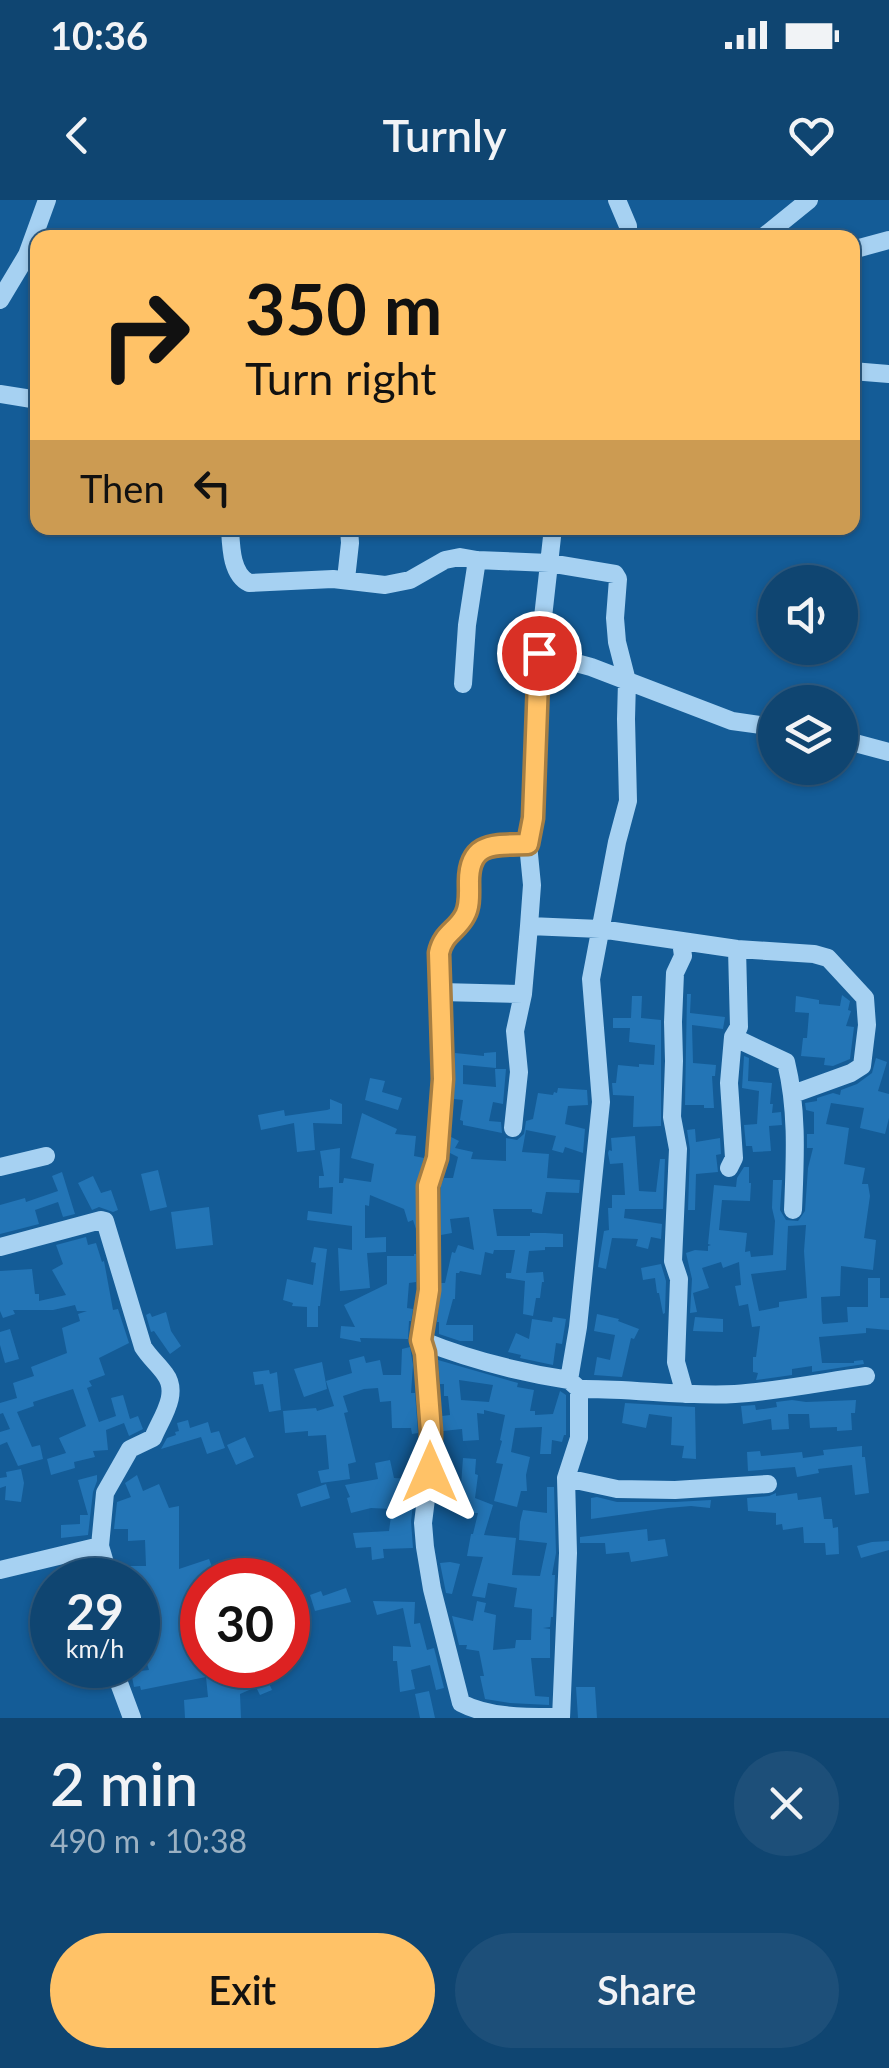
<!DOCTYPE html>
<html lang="en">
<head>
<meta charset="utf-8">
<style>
	:root { --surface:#0f4571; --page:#1d4f79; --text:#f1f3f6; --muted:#9bb1c3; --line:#2f5d84; --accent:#ffc267 }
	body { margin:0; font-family:Lato,sans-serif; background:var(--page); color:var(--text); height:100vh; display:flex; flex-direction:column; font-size:38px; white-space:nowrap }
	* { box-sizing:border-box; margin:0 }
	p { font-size:32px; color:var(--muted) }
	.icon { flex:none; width:55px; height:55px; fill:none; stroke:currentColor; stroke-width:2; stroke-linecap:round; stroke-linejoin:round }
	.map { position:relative; height:1518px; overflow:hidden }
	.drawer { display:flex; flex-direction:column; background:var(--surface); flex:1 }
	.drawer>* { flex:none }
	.top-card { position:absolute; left:30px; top:30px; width:830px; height:305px; border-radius:20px; box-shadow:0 2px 8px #0004,0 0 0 2px var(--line); background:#ffc267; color:#111; overflow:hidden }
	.fabs { position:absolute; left:758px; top:365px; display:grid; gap:20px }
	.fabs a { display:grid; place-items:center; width:100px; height:100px; border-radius:50%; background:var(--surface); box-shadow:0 2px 8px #0004,0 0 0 2px var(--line); font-size:50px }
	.speed { position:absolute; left:30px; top:1358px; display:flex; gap:20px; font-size:50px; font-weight:700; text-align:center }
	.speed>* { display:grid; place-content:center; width:130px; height:130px; border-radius:50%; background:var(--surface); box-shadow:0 2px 8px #0004,0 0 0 2px var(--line); line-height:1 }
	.speed small { font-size:25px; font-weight:400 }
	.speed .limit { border:15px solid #d22; background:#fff; color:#111 }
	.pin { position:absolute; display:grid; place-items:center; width:85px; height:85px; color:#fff; margin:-42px; border:5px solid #fff; border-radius:50%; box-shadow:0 2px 10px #0007 }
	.me { position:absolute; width:110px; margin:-55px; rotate:0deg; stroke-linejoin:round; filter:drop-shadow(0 0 8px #0008) }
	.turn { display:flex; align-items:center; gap:35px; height:210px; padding:0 50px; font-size:45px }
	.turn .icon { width:130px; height:130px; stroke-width:2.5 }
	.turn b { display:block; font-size:70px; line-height:85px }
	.then { display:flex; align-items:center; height:95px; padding:0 50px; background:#0003; gap:20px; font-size:38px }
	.round { display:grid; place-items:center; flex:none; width:105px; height:105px; border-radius:52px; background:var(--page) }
	.summary { display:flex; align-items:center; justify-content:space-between; height:170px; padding:0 50px }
	h1 { font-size:60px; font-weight:600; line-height:75px }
	.cta { display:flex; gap:20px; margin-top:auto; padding:20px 50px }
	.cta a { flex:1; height:115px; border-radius:60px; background:var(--accent); color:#111; font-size:40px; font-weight:600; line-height:115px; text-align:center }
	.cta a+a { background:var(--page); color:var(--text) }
	.status { display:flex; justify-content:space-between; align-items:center; height:70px; padding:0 50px; background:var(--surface); direction:ltr }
	.status svg { height:28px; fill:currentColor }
	header { display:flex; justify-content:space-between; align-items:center; height:130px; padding:0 50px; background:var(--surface); font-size:45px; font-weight:600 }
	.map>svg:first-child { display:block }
	.building { fill:#2375b6; fill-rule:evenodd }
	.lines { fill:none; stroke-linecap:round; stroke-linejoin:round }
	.minor { stroke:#a6d1f2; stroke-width:18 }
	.route-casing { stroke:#a67e43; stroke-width:25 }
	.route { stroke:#ffc267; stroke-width:18 }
</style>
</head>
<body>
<div class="status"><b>10:36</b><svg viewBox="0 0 49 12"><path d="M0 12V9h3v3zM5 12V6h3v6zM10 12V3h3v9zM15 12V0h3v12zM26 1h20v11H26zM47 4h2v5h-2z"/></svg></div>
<header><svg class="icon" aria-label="back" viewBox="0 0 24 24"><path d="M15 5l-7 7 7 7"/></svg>Turnly<svg class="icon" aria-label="heart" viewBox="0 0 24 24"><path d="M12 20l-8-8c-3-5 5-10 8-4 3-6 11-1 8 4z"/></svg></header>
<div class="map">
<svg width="889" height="1518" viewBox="0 0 889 1518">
	<rect width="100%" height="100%" fill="#145c97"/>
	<path class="building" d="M687,794H691L690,813L725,817L723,829L692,825L693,863L716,865L715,876H712L714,908H704V905H685Z
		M842,795L850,801L848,810L851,811L846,826L854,827L850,859L833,866L824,865L825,858L801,856L803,838H807L809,813L795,812L796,796L819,800V804L840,806Z
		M632,796H642L641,818L661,820V926L633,927L634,896L613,895L612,883H616L618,865L639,867V864L654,865L655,845L629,842L630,828H613V818H631Z
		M496,852V868L463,865V884L496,887L495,869H506L503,904L493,902L489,921L501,922L502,933L463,925V921L460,920L463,900L454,899L455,853L484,856V853Z
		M744,856L749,858L748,881L772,883L770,904H773L772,913L781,912L782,925L769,926L771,951L753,952L752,946H746L744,925L757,924L759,891L742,888Z
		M876,858L887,862L878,891L889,894V918L885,934L860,928L864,908L831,903L826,924L849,928L844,964L865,968L862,984H868L870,996L864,1038L876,1040L873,1070L841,1066L840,1096L821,1097L822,1121L823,1124L848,1122L847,1107H868V1078H880V1098H889V1130L866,1128V1133L819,1137L822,1163H854V1161L863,1160L864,1164L812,1172V1166L792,1169V1175L756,1180L758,1173L753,1172V1157H756L760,1126L752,1127L748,1104L739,1106L735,1086L741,1085L739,1062L723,1068L721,1062L702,1068L709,1088L693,1093L697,1112L690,1113L692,1079L686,1053L695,1050L708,1051V1046L711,1045L708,1044L714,985L736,987L737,978L744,967H749V983H751L750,1001L722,1000L719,1030L747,1033L745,1052L750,1051L751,1057L773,1055L775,1021L772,1008L773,980H782L780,1010L786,1020L798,1021L805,1011L808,968L813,948H807V934H814V912L806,910L805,903L817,901V898L833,893L840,895L841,890L857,884L872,873ZM806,1025L804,1051L807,1098L779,1102V1107L759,1111L751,1074L786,1070L788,1026Z
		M370,878L385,881L382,892L402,898L398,910L365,900Z
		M558,888L587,890L588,905L568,906L565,924L585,929L583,953L565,947L563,953L552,950L556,936L526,930L522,952L549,954L547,978L580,980L579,993L546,992L542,1014L532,1012V1009H493L497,1036H530V1033H545L563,1034V1047H545V1050L529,1051L526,1073L543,1072L544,1082H542L540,1098H536L533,1116L523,1114L525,1081L506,1078V1073H511L515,1050H494L493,1054L485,1052L481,1075L460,1071L459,1073H456L455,1099H453L446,1125H473V1141H460L439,1134V1122H437L441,1083H445L452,1052L455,1053L458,1045L474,1050L469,1017L450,1019L452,1033L441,1035V985L444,978H453L458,957L450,953L451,937L459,941L455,948L473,952L471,959L506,961V938L517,940L524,934L526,921L533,919L538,893L553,895L554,892L557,893Z
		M330,899L342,904V924L313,923L315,950L297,952L294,923L261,930L258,915L284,910L285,916L327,910L330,909Z
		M362,913L397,929L395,934L416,936L414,956L424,958L416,986V1029L413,1020L408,1022L404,1009L370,995L369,1006L365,1005V1038L386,1037V1052L367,1053L370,1088L340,1091L338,1048L352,1050V1026L307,1020L308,1011L332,1014L333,987L319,988V976H324L320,951L340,948L339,983H343L344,978L371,982L374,964L351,958Z
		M695,929L696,942L720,938L721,954L716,955L718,972L696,974L695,1010H688L690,950L687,930Z
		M635,936L639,991L656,992L660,959H665L663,1009H625L624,1018L662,1024L661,1039L651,1037L648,1049L636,1046L638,1039L612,1038L606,1069L598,1067L604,1031L609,1030L608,1008H612V995H625L623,963L610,964L608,953L609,950L612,951L611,938Z
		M158,970L167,1007L150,1011L141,974Z
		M62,972L75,1014L63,1017L58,1002L35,1010L39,1024L0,1034V1005L25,998L26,1002L58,991L52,976Z
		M93,976L101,993L111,990L118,1010L113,1012L99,1007L92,1010L78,983Z
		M209,1007L213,1045L176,1049L171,1012Z
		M86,1037L88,1045L96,1043L102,1062L104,1061L113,1110L118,1109L129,1143L99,1158L105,1175L89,1181L92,1186L87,1188L99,1222L116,1216L111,1198L123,1195L130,1219L138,1216L143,1229L129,1236L124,1223L106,1230L108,1250L93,1251L95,1257L74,1262L75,1268L51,1275L47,1259L66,1253L59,1238L86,1226L73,1189L33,1202L34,1206L17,1212L32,1247L40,1245L43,1259L18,1266L7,1242L0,1245V1232L10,1229L3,1213L0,1214V1203L17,1198L13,1183L34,1176L31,1167L67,1153L62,1128L80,1121L78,1114L87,1111H77L75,1105L53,1110H13L15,1114L3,1118L0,1111V1071L32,1069L35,1094H39V1101L66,1095L52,1070L63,1064L56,1045Z
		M314,1047L327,1049L320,1106H318V1127H307V1107L292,1106L293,1103L283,1100L287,1079L313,1085L316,1063L311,1062Z
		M414,1054H416V1082L409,1083L407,1108L413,1109L411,1121H409L408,1139L360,1138L361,1142L340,1138L341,1126L355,1127L344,1105L387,1084V1056H414Z
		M661,1064L666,1081L665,1113L663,1114L659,1093H657L655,1078L643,1080L641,1068Z
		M166,1112L171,1131L181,1146L170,1154L154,1131L151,1132L146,1115L150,1113L152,1117Z
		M597,1114L619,1119L618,1121L639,1129L634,1139L631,1138L622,1177L594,1175L597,1157L610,1160L615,1135L594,1131Z
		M553,1117L566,1119L562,1144L556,1143L553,1165L520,1158L521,1155L508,1152L516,1133L529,1139L532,1119L552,1122Z
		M695,1117L723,1119V1132L693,1131Z
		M10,1129L19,1159L5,1163L0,1145V1132Z
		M410,1147L413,1165L411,1193H415L418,1233L412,1234L411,1228H392L391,1201L380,1202L378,1188L364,1189L343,1196L348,1212L344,1213L356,1262L348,1264L350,1279L321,1283L318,1271L329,1269L326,1235L308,1236V1231L285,1233L283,1211L316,1208L317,1211L334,1206L326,1181L352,1173L349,1160L364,1156L366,1163L380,1160L383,1175H401L402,1149Z
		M438,1160L518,1183L517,1187L534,1190L530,1211H535V1215L553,1214L560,1191L566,1195V1235H564L562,1242L552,1240L551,1254H540L542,1227L515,1228L511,1252L530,1257L526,1275L527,1291H521L517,1307L494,1301L503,1264L496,1263L502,1241L500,1240L505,1215L484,1210V1214L477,1213L479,1240L463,1241L462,1229L443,1231L442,1216L450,1215L448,1196H444V1184H440ZM459,1180L493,1185L489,1202L461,1200Z
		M322,1162L327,1189L304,1197L294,1169Z
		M269,1170L270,1174L277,1172L281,1210L269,1212L263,1184L255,1185L253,1172Z
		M792,1200L806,1202L856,1200L855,1213H851L852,1230L837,1231V1227L810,1228L809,1214H788L789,1229L772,1230L771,1219L743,1224L741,1206L755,1205L756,1210L777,1207L776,1202Z
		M625,1203L695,1207L696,1259L682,1258L684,1246L671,1245L672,1217L649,1214L646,1228L622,1223Z
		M188,1220L190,1228L208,1222L211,1233L219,1231L225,1248L207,1254L201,1237L161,1249L167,1238L176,1235L175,1232L179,1231L177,1223Z
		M245,1237L254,1257L236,1265L227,1245Z
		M862,1246V1257H865L869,1293L855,1295L852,1265L818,1269L819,1273L797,1277L795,1267L748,1271L747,1252L760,1251L761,1256L802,1252L803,1258L824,1255L823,1250Z
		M419,1254L411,1321L413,1348L383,1349L384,1358L372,1360L371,1347L356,1348L353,1333L389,1331L392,1309L371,1308L351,1313L347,1298L350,1297L345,1285L378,1279L375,1263L390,1260L394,1278L412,1279L410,1255Z
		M463,1258L476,1259L475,1274L478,1275L475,1298L493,1305L484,1335L516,1338L512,1375L540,1376L547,1343L519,1340L520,1322L523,1310L547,1313V1287H554L556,1353L552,1375H555L553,1417H551L550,1427L543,1428L550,1429V1458H531L535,1496L549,1497V1505L510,1503L485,1499L480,1476H484L479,1451L466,1449L467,1445H459L452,1416L473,1421L477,1401L486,1403L484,1412L496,1415L493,1450L515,1448L516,1440H531L532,1409L514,1407L517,1388L488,1383L485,1398L472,1396L483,1357L467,1356L471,1334H473L478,1313H459Z
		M21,1269L24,1283L21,1302L5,1300L6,1286L0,1288V1278L7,1277L6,1272Z
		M97,1275V1281L93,1292L88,1335L61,1338V1325L80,1324V1315H88L78,1280Z
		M137,1275L143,1291L159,1284L169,1308L179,1306V1369L209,1359L216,1377L202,1380V1415L199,1416L202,1426V1439L191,1443L195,1465H261L272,1490L260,1495L256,1487L240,1494L241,1518H185L184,1500L208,1497L206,1477L141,1490L140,1486L134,1487L131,1472L149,1470L141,1445L148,1442L143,1424L138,1380H127V1366H146L145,1340L128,1341V1329H114L117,1302L131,1297L125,1283Z
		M326,1284L330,1298L301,1307L297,1294Z
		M776,1293V1296L797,1293L798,1300L821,1297L824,1319H832L833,1328L838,1327L839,1354L826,1355L825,1343H804L803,1327L783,1330L782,1324L776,1325V1313L748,1311L747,1298L769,1296Z
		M597,1297L617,1302H675L711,1300L710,1308L691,1306L668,1308L591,1319V1298Z
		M647,1329L648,1341L665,1339L668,1356L631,1362L629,1352L606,1354L605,1343H580V1337Z
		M889,1341V1350L861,1358L857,1346L872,1342Z
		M450,1362L460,1364L452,1394L446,1393L440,1363Z
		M346,1388L351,1402L315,1411L310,1395L321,1391L323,1396Z
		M373,1401L415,1402L414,1424L420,1423L427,1450L434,1448L444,1488L436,1490L430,1465L411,1470L415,1489L400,1492L397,1461H393V1446L411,1447L403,1408L377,1415Z
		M576,1487H595L597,1518H578Z
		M429,1491L435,1518H420L415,1494Z"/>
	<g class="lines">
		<path class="minor" d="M617,0L628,26V38
			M762,38L809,0
			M852,50L889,40
			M0,100L27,55L47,0
			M852,171L889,174
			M0,194L38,200
			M230,328C231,346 231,374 249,383L333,379L385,385L410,380L445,360L460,357L477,360L549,363L615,374L618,379L615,418L617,442L627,481L626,519L628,601L617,642L591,779L601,902L578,1127L569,1180L579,1189V1238L566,1278L568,1353L561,1518
			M346,379L350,343L349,328
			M539,453L591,467L732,521L775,527
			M463,484L467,425L477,360
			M840,539L889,552
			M528,644C493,645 468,640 469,684C469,694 470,706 465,715C457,731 443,733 439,753L443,879L437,958L428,986L429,1091L421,1140L425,1153L432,1251L423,1323L425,1347L432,1389L461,1503C490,1518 527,1517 561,1517
			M529,726L600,729L737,749L814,754L828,758L865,798L867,825L862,866L851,873L793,894
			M681,741L683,756L675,773L673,822L674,861L672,917L678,949L673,1061L679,1079L676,1162L685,1194
			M441,792L523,794
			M733,837L786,862C798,911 795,960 793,1010
			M513,928L519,872L515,831L523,794L529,726L532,685L528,644L533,617L539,453L553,328
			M0,967L46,956
			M729,968L734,958L729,883L733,837L739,827L737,749
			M0,1047L101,1020L105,1021L143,1147C150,1158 158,1164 165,1174C180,1194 161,1218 153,1238L130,1249L105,1293L100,1346L110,1380
			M421,1140C470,1160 518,1172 569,1180
			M579,1189C631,1188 683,1197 735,1194C779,1191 823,1182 866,1176
			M566,1278L617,1289L675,1290L768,1284
			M0,1370L100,1346
			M116,1465L119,1483L132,1518"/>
	</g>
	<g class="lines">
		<defs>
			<path id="route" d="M430,1272L431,1232L425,1153L421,1140L429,1090L428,986L437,958L443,879L439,753C443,733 457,731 465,715C470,706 469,694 469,684C468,641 494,645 528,644L533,618L539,453"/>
		</defs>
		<use href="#route" class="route-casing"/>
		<use href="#route" class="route"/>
	</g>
</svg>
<div class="fabs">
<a><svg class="icon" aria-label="sound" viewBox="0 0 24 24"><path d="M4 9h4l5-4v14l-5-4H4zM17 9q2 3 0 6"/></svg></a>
<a><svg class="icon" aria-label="layers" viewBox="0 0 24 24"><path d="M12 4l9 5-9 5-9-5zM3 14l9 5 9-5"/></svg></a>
</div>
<div class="speed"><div>29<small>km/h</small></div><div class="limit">30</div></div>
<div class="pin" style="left:539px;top:453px;background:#d93025"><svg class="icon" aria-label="arrive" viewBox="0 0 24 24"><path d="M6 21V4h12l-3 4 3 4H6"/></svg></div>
<svg class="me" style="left:430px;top:1272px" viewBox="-20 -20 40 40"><path d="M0-17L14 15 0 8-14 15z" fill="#ffc267" stroke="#fff" stroke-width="4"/></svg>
<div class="top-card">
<div class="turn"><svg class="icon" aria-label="right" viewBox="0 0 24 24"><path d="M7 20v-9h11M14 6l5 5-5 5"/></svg><div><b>350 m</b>Turn right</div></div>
<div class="then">Then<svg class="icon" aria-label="left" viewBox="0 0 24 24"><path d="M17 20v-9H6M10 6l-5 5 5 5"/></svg></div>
</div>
</div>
<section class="drawer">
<div class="summary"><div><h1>2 min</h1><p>490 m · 10:38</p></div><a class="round"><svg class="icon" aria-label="close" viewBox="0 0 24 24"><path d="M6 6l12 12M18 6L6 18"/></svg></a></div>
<div class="cta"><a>Exit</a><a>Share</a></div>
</section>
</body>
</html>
